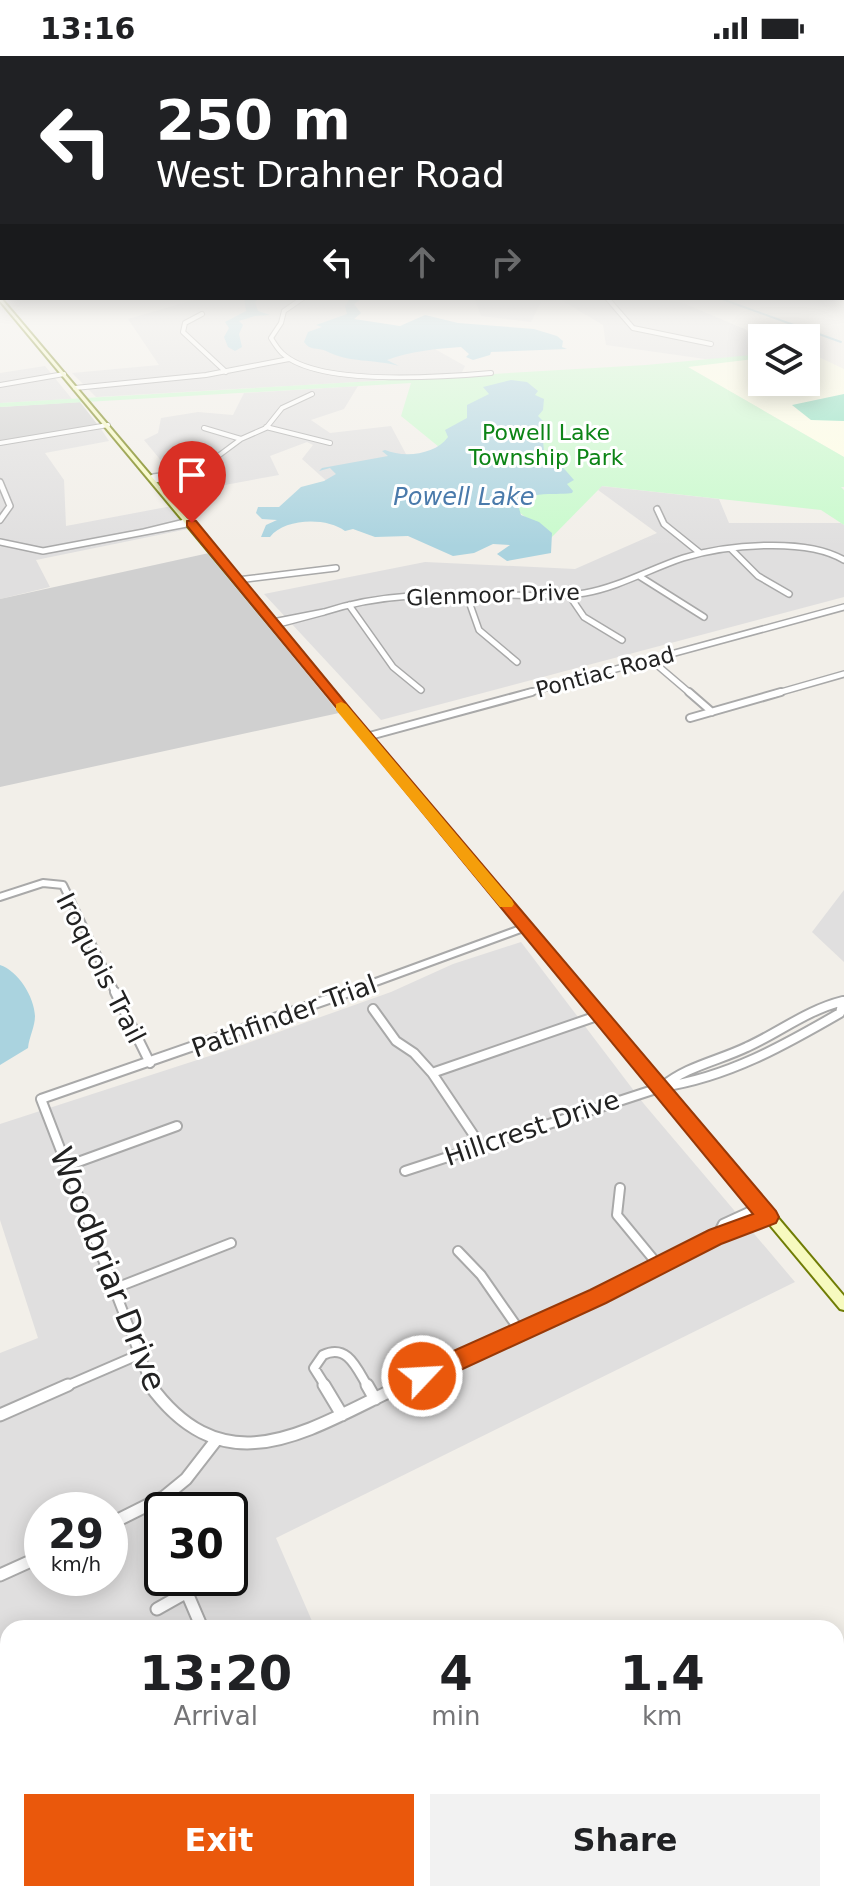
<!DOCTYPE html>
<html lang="en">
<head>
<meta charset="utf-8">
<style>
	:root { --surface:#fff; --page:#f2f2f2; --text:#202124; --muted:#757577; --accent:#ea580c }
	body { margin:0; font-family:"DejaVu Sans",sans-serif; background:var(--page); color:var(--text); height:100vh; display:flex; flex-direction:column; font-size:30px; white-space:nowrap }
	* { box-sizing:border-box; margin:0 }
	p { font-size:26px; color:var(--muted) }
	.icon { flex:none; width:44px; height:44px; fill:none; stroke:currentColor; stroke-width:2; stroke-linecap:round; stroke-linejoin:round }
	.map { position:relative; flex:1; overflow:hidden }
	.sheet { position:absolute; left:0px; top:1564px; width:844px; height:282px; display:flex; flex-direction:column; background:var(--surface); border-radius:24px 24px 0 0; box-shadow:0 4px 20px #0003 }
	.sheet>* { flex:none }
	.guide { position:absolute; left:0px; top:0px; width:844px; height:244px; box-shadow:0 4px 20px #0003; background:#202124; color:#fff; overflow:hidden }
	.tools { position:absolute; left:748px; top:268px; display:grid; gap:16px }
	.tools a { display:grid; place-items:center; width:72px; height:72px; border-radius:0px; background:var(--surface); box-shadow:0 4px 20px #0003; font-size:40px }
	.speed { position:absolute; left:24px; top:1436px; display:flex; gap:16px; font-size:40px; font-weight:700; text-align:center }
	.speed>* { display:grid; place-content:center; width:104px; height:104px; border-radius:50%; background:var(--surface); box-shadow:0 4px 20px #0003; line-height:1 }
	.speed small { font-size:20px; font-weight:400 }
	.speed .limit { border:4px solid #111; border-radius:12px; background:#fff; color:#111 }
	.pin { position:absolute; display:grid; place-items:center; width:68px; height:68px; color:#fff; margin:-82px -34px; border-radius:50% 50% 50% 0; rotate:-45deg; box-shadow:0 0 8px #0007 }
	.pin .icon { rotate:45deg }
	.me { position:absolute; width:88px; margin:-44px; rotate:65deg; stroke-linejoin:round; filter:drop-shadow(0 0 6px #0008) }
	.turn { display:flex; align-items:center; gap:28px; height:168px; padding:0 24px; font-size:36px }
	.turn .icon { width:104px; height:104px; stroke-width:2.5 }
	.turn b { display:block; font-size:56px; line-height:68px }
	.lanes { display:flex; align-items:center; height:76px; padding:0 24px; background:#0003; justify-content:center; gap:40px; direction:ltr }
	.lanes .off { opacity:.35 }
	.eta { display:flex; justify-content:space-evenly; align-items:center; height:136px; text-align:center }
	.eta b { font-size:48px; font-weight:800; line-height:56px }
	.button { display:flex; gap:16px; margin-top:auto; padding:16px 24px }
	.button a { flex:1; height:92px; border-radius:0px; background:var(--accent); color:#fff; font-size:32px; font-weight:800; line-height:92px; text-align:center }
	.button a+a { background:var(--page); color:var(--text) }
	.status { display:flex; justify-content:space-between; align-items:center; height:56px; padding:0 40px; background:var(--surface); direction:ltr }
	.status svg { height:22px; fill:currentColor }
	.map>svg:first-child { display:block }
	.residential { fill:#e0dfdf; fill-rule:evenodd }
	.education { fill:#ffffe5 }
	.religious { fill:#d0d0d0 }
	.park { fill:#c8facc }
	.pitch { fill:#88e0be }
	.water { fill:#aad3df }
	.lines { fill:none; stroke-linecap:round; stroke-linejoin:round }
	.stream { stroke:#aad3df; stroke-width:2 }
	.street-far4-casing { stroke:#a9a9a9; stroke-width:6 }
	.street-far3-casing { stroke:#a9a9a9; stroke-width:8 }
	.street-far2-casing { stroke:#a9a9a9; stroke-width:10 }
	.street-far1-casing { stroke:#a9a9a9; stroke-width:12 }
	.street-casing { stroke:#a9a9a9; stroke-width:15 }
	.secondary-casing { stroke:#707d05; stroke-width:4 }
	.street-far4 { stroke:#fff; stroke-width:4 }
	.street-far3 { stroke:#fff; stroke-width:5 }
	.street-far2 { stroke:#fff; stroke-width:6 }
	.street-far1 { stroke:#fff; stroke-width:8 }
	.street { stroke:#fff; stroke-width:11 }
	.secondary { fill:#f7fabf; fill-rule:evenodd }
	.route { fill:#ea580c; stroke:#983908; stroke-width:2 }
	.slow { fill:#f59e0b }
	.labels { text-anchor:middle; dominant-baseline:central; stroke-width:6; stroke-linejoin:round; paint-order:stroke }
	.far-park-label { font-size:22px; fill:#0c8416; stroke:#fff }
	.far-street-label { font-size:22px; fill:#222; stroke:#fff }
	.far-water-label { font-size:24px; font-style:italic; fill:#4a7aab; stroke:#fff }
	.street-label { font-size:26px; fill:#222; stroke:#fff }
	.near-street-label { font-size:32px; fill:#222; stroke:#fff }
</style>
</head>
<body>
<div class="status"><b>13:16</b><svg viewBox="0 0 49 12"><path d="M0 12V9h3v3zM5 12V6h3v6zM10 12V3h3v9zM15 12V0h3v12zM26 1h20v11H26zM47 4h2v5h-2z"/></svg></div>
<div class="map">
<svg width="844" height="1845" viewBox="0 0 844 1845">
	<rect width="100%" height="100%" fill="#f2efe9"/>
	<path class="residential" d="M200,242H362L353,245V257L343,264L426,288L465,310L460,320L96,341L72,317L159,309L128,263Z
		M474,242H657L683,247L766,282H762V298L712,304L606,289L603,269L561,244L541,246L531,266L481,260Z
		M45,310L72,343L0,347V317Z
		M358,330L344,353L311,364L330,377L391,370L414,413L331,429L302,403L313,389L307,386L270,400L279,419L187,436L144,384L158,377L161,362L198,356L233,359L244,337Z
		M101,373L109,385L45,397L64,424L66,470L172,450L188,473L36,504L50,531L0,543V389Z
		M601,430L719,443L729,467H841L844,469V541L381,664L264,538L425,506L575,513L657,477L598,434Z
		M844,834V906L812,876Z
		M521,886L644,1048L795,1226L276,1482L315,1572H8V1838H432L435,1845H0V1297L38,1282L0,1164V1068L228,994L391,936L453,908ZM42,1454H110V1522H42ZM162,1454H230V1522H162Z"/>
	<path class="education" d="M806,295L844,313V401L686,310L762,302V326H806Z"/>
	<path class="religious" d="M80,346L101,373L0,389V351Z
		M209,497L339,657L0,731V543Z"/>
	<path class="park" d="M762,298V302L688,311L844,401V431H841L844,434V469L821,454L602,430L551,482L401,360L411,327L0,351V347L646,309Z"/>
	<path class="pitch" d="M844,338V365L811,364L792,349Z"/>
	<path class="water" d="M244,242H260L255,246L258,255L270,259L255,260L239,265L243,269L239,278L242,291L235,295L228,291L224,281L229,272L225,266L246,255Z
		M350,242H363L354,248L361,257L354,263L400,270L425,259L458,267L534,273L557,280L563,285L562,291L567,293L491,296L490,299L473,304L466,301L469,298L461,291C436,293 410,295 387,304L399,310C374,303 349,307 326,295C317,291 310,295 304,286L308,276L322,271L316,269L347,258L345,250Z
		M511,324L527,326L538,335L535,339L544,343L543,354L538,360L548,370L543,385L544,395L534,397L560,408L574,424L567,428L573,435L572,437C552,440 534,433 518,449L521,459L539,466L552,477L551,497L507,505L497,498L510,489L493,488L474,497L453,500L408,480L375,481L353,473L345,475C327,461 284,462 270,481H261L266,469L277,464L262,463L256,457L258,451H279L301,431L324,425L336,418L330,412L319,415L322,412L388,400L382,395L385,394C404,402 435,399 448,381L445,374L467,362V349L489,338L483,331Z
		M0,909C18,915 34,940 35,960C35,971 29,981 28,992L0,1009Z"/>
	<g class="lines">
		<path class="stream" d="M719,242L841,286"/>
		<defs>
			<path id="street-far4" d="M303,242L284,255L281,267L271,282C274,287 278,293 282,297C317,331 444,321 491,317
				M607,242L633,272L711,288
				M202,258L185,267L183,276L226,316
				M0,329L64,318
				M75,332L206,319L289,303
				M266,371L330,387
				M204,372L241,383
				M0,387L108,369
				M206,409L241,383L266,372L282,352L312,338"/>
			<path id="street-far3" d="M191,416L209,407
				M153,421L191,416L155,424
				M0,426L10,450L0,464
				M657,453L664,468L700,497
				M189,465L144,476L192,467
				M0,486L43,495L144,476
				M731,493L758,520L789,538
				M639,520L704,561
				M238,524L336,512
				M569,539L584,561L622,584
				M467,540L479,574L517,606
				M349,549L393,611L421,634
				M324,556C383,536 444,538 506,539C532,540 559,541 585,537C619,531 650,513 683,502C725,489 806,481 844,504
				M273,566L324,556L275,569
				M650,603L691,638
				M524,638L844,551
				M774,638L844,618"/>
			<path id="street-far2" d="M689,636L712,656
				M690,662L781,636
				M366,681L532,636
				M0,841L43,827L63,829L116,938
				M343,938L526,871"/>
			<path id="street-far1" d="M115,936L150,1007
				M843,945L840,957C783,990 728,1021 662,1031C687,1010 718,1005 747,991C780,976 807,954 843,945Z
				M373,953L396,985L414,997L432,1017L481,1090
				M432,1017L600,959
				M67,1110L177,1070
				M405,1115L662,1031
				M620,1132L617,1159L659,1210
				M760,1151L723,1168L717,1180L730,1178L768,1161
				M458,1195L481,1219L520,1275
				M113,1233L231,1187
				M64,1331L138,1299
				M152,1331L41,1043L349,936
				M326,1331L314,1312L323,1299C348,1287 357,1313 368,1331
				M399,1331L598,1240L717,1180"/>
			<path id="street" d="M150,1329C227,1435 312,1371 403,1329
				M324,1329L342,1359
				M367,1329L375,1343
				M0,1359L68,1329
				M110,1468L164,1441L186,1423L217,1383
				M0,1519L42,1500
				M187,1537L202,1572
				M157,1553L212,1522
				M836,1641L844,1636
				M0,1703L8,1699
				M836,1785L844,1797
				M97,1838L98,1845
				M298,1838L300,1845
				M520,1845L532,1838"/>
			<path id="secondary" d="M0,241L844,1240V1254L840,1253L0,245Z"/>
		</defs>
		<use href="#street-far4" class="street-far4-casing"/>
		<use href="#street-far3" class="street-far3-casing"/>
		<use href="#street-far2" class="street-far2-casing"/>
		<use href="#street-far1" class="street-far1-casing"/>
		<use href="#street" class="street-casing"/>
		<use href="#secondary" class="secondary-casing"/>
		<use href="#street-far4" class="street-far4"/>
		<use href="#street-far3" class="street-far3"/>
		<use href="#street-far2" class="street-far2"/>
		<use href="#street-far1" class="street-far1"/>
		<use href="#street" class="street"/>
		<use href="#secondary" class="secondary"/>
	</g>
	<linearGradient id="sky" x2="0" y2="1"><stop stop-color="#8fc0e4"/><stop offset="0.47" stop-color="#f9f8f5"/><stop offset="1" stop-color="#f9f8f5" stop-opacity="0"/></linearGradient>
	<rect width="844" height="491" fill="url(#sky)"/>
	<path class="route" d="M192,464L196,465L353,656L776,1155L779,1161L776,1167L721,1188L606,1247L430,1328L422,1331L413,1328L410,1320L413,1313L590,1234L709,1174L753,1158L187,470V465Z"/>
	<path class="slow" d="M341,646L346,648L512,844L514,848L512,851H500L336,654V648Z"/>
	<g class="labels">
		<g class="far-park-label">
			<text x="546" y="376">Powell Lake<tspan x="546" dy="25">Township Park</tspan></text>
		</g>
		<g class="far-street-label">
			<text transform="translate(493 539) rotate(-2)">Glenmoor Drive</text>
			<text transform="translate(605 616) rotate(-15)">Pontiac Road</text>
		</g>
		<g class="far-water-label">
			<text x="464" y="441">Powell Lake</text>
		</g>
		<g class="street-label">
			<text transform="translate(101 912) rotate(63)">Iroquois Trail</text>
			<text transform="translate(284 960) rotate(-20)">Pathfinder Trial</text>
			<text transform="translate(532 1072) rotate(-19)">Hillcrest Drive</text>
		</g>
		<g class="near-street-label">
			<text transform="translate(108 1213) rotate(68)">Woodbriar Drive</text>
		</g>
	</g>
</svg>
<div class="tools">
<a><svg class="icon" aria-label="layers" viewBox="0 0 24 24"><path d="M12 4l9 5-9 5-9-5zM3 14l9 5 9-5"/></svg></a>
</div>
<div class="speed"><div>29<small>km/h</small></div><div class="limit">30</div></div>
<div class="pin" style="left:192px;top:467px;background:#d93025"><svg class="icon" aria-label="arrive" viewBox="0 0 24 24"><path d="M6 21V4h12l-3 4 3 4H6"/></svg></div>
<svg class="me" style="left:422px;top:1320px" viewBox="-20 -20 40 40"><circle r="17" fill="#ea580c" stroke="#fff" stroke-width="3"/><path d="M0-11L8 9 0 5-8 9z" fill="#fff"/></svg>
<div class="guide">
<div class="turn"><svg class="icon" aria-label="left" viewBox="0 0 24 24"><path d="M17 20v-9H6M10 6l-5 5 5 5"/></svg><div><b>250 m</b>West Drahner Road</div></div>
<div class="lanes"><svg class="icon" aria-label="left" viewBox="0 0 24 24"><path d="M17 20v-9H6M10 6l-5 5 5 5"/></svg><svg class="icon off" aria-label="ahead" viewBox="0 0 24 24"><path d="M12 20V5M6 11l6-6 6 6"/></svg><svg class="icon off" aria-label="right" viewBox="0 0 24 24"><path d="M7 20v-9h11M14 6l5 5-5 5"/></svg></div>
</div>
<section class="sheet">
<div class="eta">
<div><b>13:20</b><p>Arrival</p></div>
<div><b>4</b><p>min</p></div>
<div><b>1.4</b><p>km</p></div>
</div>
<div class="button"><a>Exit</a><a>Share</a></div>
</section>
</div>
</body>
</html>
